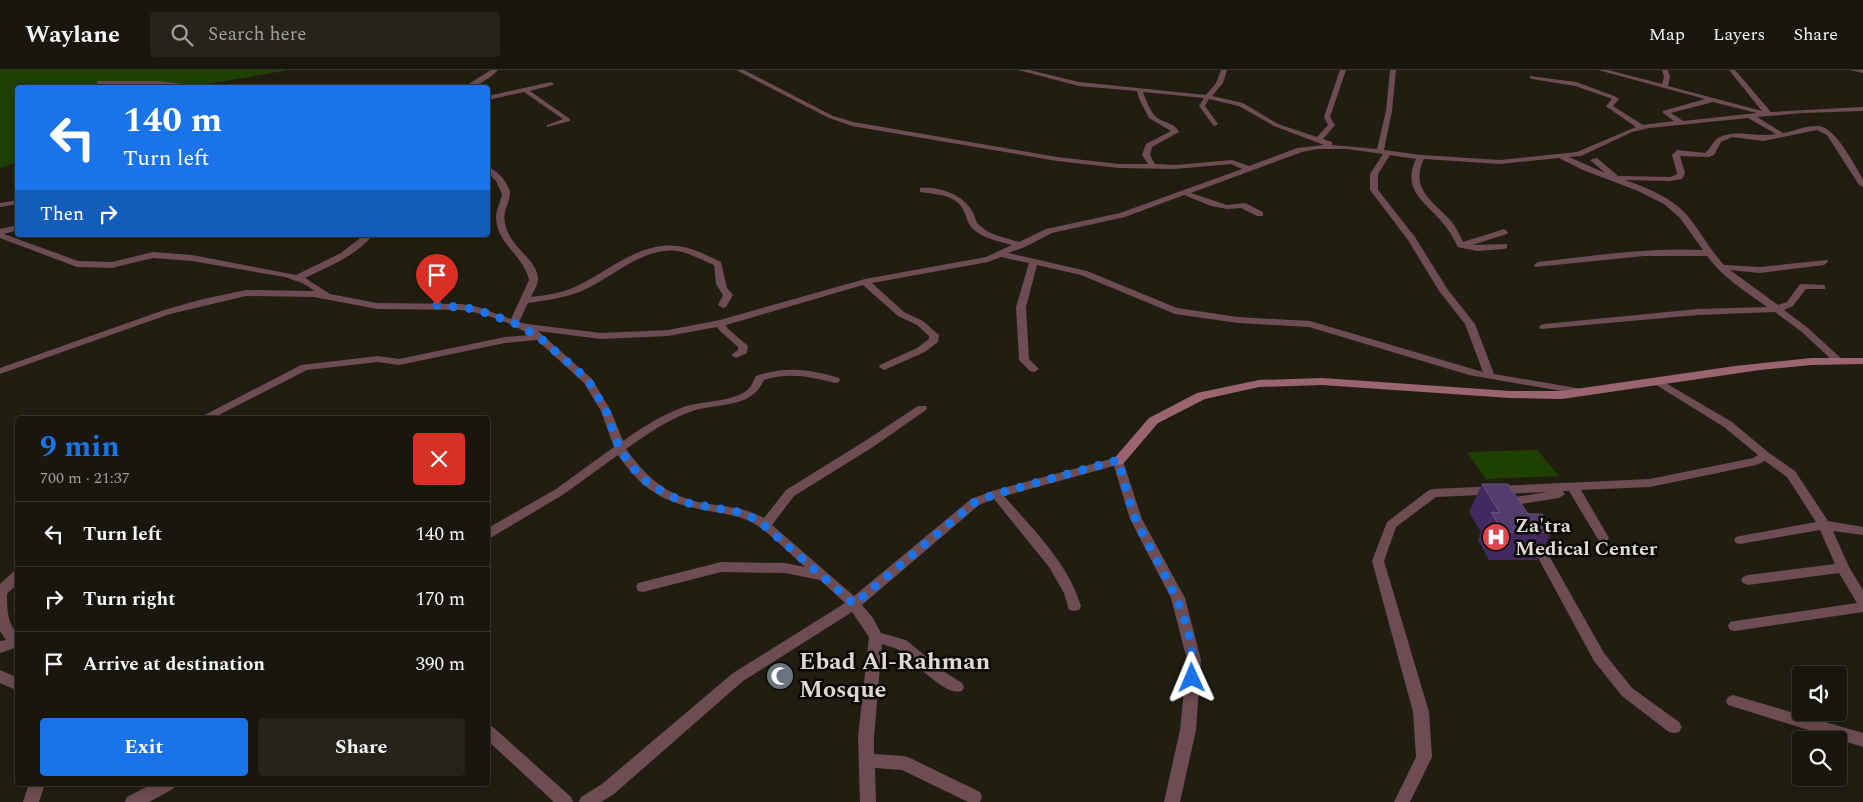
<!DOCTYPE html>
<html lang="en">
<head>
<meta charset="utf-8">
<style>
	:root { --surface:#19160d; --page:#26231b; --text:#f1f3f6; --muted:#9f9f9d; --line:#37352e; --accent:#1a73e8 }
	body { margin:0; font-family:Spectral,serif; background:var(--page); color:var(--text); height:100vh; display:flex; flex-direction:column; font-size:19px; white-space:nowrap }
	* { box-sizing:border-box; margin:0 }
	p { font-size:16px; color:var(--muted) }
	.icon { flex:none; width:28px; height:28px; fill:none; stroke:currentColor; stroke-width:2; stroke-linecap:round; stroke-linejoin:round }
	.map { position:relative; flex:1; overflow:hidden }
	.side { position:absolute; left:15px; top:346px; width:475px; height:370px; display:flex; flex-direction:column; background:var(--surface); border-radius:5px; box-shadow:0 2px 12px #0003,0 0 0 1px var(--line) }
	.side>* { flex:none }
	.top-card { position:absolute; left:15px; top:15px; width:475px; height:152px; border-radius:5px; box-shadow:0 2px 12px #0003,0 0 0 1px var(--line); background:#1a73e8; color:#fff; overflow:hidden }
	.controls { position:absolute; left:1792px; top:596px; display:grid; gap:10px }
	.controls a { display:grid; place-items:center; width:55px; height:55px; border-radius:5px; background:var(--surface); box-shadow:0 2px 12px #0003,0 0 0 1px var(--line); font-size:25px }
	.pin { position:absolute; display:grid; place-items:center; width:42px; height:42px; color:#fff; margin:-51px -21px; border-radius:50% 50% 50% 0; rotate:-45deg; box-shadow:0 0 5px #0007 }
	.pin .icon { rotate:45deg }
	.me { position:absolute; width:55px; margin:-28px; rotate:359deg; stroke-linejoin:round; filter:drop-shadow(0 0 4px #0008) }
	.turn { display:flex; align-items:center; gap:18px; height:105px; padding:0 25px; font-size:22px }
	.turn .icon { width:65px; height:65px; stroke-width:2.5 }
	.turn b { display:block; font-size:35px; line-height:42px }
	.then { display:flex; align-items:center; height:48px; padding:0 25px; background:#0003; gap:10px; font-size:19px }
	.round { display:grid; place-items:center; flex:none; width:52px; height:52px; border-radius:5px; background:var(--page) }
	.headline { display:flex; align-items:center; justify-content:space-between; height:85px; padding:0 25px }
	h1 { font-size:30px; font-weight:700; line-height:38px; color:var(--accent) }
	.primary-button { display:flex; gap:10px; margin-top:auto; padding:10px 25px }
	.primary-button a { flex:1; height:58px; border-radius:5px; background:var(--accent); color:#fff; font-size:20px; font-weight:700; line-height:58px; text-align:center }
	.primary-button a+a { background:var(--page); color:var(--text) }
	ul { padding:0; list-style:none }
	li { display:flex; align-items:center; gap:15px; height:65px; padding:0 25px; border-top:1px solid var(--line) }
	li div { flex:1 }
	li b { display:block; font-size:19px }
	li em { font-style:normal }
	header { display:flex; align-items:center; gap:30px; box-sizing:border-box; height:70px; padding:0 25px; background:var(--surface); border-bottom:1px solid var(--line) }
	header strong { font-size:24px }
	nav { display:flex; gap:28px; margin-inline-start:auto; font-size:18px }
	.search { width:350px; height:45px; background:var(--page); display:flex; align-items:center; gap:12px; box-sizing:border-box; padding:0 18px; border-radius:5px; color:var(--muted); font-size:19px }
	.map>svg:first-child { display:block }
	.green { fill:#1f4100 }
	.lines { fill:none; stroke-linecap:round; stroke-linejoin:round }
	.street { fill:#6d4c53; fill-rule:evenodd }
	.secondary { fill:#9a6571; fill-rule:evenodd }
	.wall { fill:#422a60 }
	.building { fill:#533d6c; stroke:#68557c }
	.route { stroke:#1a73e8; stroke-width:9; stroke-dasharray:0 16.2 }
	.labels { text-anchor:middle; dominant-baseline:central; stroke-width:5; stroke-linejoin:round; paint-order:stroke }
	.poi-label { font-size:20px; font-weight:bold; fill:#dbd9d0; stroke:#090804; text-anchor:start }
	.near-poi-label { font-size:24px; font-weight:bold; fill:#dbd9d0; stroke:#090804; text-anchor:start }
</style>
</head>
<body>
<header>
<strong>Waylane</strong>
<div class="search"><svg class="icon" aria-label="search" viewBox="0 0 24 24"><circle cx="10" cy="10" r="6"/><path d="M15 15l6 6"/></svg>Search here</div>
<nav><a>Map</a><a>Layers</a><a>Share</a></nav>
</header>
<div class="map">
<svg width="1863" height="732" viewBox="0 0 1863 732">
	<rect width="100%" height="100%" fill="#211e11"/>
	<path class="green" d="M0,0H289L190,17L18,18L17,92L0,98Z
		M1537,380L1559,406L1486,409L1467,382Z"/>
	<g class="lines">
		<path class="street" d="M491,0H498C488,10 476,18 462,18Z
			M736,0H744L833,46L853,52L1057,87L1119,94H1148L1142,85L1146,74L1171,61L1149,48C1145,39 1139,32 1137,21L1079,16L1018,0H1029L1079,12L1206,25L1216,13L1221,0H1227L1223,13L1212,26L1243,33L1278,54L1317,67L1328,55L1324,47L1340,0H1346L1330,47L1335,55L1323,69L1332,72V75L1377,79L1386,41L1390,0H1396L1392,41L1384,80L1421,85L1500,90L1577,82L1636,57L1607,37L1606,36L1612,29L1610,28L1575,16L1532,9L1530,8V6L1576,12L1614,26L1619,29L1613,36L1643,55L1674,51L1663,43V41L1705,29L1598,0H1608L1662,14L1664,7L1662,0H1668L1670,7L1668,16L1762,41L1729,0H1735L1771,42L1863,37V41L1802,43L1757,47L1783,63C1794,61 1808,55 1818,56C1836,57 1854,95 1863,109V117L1859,115L1827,65L1817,60L1763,71L1732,67L1721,72L1714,85L1709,87L1680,86L1685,103L1682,109L1670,111L1625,110C1647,118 1671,127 1686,144C1700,160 1709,179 1724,195L1760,197L1827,190L1828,192L1824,195L1760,203L1730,200L1778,235L1787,232L1800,214L1825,215V219H1806L1793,236L1784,240L1808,258L1844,291L1839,294L1835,293L1802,262L1775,242L1698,245L1541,259L1539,257L1541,255L1544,254L1698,239L1767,237C1745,221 1722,207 1707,186H1644L1535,197L1534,195L1538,192C1593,186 1647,177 1703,180L1680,148L1664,134L1638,121L1583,100L1559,88L1500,94L1424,89C1409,119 1434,132 1451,151C1456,157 1460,165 1463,172L1504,159L1508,162L1507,164L1472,175L1507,174V178L1504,179L1477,181L1458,177C1454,170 1451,163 1446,157C1429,134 1400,122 1416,89L1390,85L1378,104V120L1415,167L1448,220L1475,254L1494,304L1588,320L1589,322L1588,324L1584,325L1469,305L1309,257L1238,253L1175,244L1081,205L1037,195L1026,237L1029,289L1039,299L1034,302L1030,301L1019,290L1016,237L1029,193L1001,187L988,192L872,213L904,242L923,251L939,265L938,272L925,282L884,300L879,297L880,295L917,278L929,269V266L917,255L898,246L863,215L726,255L727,258L748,276L747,283L736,288L731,285L738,280V277L720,261L717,257L668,266L601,269L538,261L592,309L611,341L623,371C641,358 660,346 681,338C700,330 739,333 751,316C753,313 754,309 756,306C785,296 810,299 839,308L840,310L839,312L835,313C811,307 789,302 764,310C751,340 716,332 690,342C667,350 646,365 626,379C642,401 659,419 685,428C710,438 737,433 764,448L786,420L865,371L918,336H926L927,338L926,340L873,377L794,426L772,455L854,526L971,429L992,421L1118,387L1122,388L1142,449L1185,528L1201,590L1196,660L1180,732H1164L1180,660L1187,590L1171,528L1130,449L1114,396L1004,426C1033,459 1068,493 1081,536L1079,540L1074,541L1069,540L1064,523L1049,497L994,429L979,435L862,535L873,548L881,563L906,570L946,603L962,613L964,617L962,621C944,627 913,589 897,579C893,577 887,576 882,574L874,667V684L904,686L910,688L980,722L982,727L980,732H968L902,700L875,698L876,732H860L858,667L869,567L852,542L743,611L614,724L601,732H579L581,727L602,714L733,603L845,533L820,510L785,503L721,502L643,522L638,521L636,517L638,513L721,492L785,493L805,497C791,485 768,461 753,453C740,445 724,444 709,441C664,433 644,422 618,385L564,424L492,467L488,468V458L556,419L614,377L601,341L584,313L537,270L505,273L399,295L378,292L307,300L211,349H197L301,295L378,286L399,289L505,267L530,265C511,252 483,243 461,240L377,239L314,227L246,226L170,244L0,304V298L164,240L203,229L246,220L315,221L302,213L285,207L192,191L153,188L112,198L77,197L0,168V159L18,155V160L4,164L78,191L112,192L153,182L192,185L296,205L341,183L364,165H373C356,186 329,196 305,208L330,224L377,233L461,234L478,237L511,249L529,210C524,186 496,173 496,147C496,139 501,132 502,124L496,111L488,103V97C497,100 509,113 510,123C510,128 508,133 506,138C502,149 506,162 513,171C520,182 539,195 538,210C538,215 533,222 531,227C547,225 564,223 579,215C610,200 641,171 678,176C693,178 707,185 721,192L727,218L733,225L726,237L723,238L718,235L723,225L716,214L714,195C702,190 691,184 678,181C644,176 613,207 584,220C566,228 547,230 528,233L519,252L527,254L601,263L668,260L720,250L865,209L986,187L1012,175C998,171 975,167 968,152C965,144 964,138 957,132C946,124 933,124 920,122V118C938,116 963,124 972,141C975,145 975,151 979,155C989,165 1006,168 1019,172L1046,159L1120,143L1242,99L1231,94L1175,99L1119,98L1057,91L852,56L829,48ZM1143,22L1204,28L1199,36L1213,55L1215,56L1218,54L1205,36L1209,29L1239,36L1274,56L1324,75L1297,78L1249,96L1232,90L1175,95L1155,94L1150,85L1152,77L1179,62C1174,52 1163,53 1156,47C1150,41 1146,30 1143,22ZM1713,32L1757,43L1683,51L1671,43ZM1748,48L1776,64C1756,68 1735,58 1718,68C1712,72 1711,79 1705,83L1677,80L1672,85L1677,103L1676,105L1670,107L1618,106L1597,88L1590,90L1605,103L1569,87L1581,86L1632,62L1649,58ZM1317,79H1347L1383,84L1370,104V120L1408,170L1439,221L1465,254L1483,302L1310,251L1238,247L1177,238L1087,201L1008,183L1025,177L1052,163L1125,147L1184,125L1211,136L1227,139L1241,138L1257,146H1263V142L1245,133L1227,135L1191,123L1302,82Z
			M1850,0H1863V3Z
			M99,11H158L220,18L97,14V12Z
			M551,12L554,14L553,15L530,21L570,49V51L547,57V55L563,49L524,22L488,30V26Z
			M18,130V134L0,137V133Z
			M1657,308L1732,352L1769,383L1795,401L1828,451L1863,457V465L1833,461L1849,497L1863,520V542L1735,561L1730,560L1728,556L1730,552L1735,551L1857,533L1839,503L1748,515L1743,513L1741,510L1743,507L1748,505L1835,494L1820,460L1740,474L1736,473L1734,470L1736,467L1740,466L1816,452L1787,407L1765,391L1756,395L1650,417L1581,420L1609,468L1607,471H1599L1569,421H1563L1565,424L1559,428L1521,434L1524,440L1522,443H1514L1507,431L1509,428L1547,422L1436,427L1396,457L1384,491L1429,642L1432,687L1410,732H1394L1416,687L1413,642L1372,491L1387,452L1429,420L1433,419L1650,409L1753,388L1758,385L1724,357L1653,313L1652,311Z
			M286,346H293L298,349H281Z
			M1535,466L1539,468L1604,583L1632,618L1679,652L1682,657L1679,662L1674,663L1669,662L1622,626L1594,591L1529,471L1531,468Z
			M18,500V513L7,524C7,538 7,553 18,564V577L0,583V571L6,570L0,561V514L13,502Z
			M0,600L18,608V621L0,613Z
			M1733,625L1863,663V677L1728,635L1726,631L1728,627Z
			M488,655L493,657L571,727L573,732H554L488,671Z
			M29,714H45L39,732H23Z
			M152,714H175L173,719L149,732H125L127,727Z"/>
		<path class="secondary" d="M1811,288H1863V294L1811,295L1760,300L1562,329L1510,328L1322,315L1259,317L1205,329L1158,353L1123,394L1118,395L1112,391L1149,348L1197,323L1259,310L1322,308L1510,321H1562L1735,296Z"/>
	</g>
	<path class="wall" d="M1482,414L1528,444L1552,462L1537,490H1489L1478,470L1481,462L1469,442Z"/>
	<path class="building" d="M1482,414H1508L1528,444H1542L1552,462H1503L1491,442L1500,443Z"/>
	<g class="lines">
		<path class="route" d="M437,235L475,239L514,253L539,267L588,310L606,341L620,380L638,404L649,414L682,432L738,442L758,450L854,534L975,432L996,424L1118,390C1124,410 1128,431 1136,450C1160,502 1197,546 1192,608"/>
	</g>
	<defs>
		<symbol id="hospital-disc" viewBox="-11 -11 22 22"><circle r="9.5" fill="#e0444e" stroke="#090804"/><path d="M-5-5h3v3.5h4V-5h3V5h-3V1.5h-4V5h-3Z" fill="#fff"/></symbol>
		<symbol id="mosque-disc" viewBox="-11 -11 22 22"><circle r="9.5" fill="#6b7280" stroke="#090804"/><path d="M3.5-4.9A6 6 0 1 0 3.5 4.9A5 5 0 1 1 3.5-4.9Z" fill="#fff"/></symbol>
	</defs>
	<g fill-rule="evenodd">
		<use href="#hospital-disc" x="1480" y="451" width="32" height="32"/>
		<use href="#mosque-disc" x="764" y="590" width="32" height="32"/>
	</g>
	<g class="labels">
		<g class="poi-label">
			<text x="1515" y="456">Za'tra<tspan x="1515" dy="23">Medical Center</tspan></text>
		</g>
		<g class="near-poi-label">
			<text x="799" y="592">Ebad Al-Rahman<tspan x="799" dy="28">Mosque</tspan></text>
		</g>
	</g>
</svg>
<div class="controls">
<a><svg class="icon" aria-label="sound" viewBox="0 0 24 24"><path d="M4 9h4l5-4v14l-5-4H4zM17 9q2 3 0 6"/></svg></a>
<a><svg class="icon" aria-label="search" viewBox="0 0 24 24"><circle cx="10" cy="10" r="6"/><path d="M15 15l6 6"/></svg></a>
</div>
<div class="pin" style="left:437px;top:235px;background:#d93025"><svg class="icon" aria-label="arrive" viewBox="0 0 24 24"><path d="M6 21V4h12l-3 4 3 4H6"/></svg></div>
<svg class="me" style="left:1192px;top:608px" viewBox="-20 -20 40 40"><path d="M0-17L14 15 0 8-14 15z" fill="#1a73e8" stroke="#fff" stroke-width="4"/></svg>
<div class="top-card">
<div class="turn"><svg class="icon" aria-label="left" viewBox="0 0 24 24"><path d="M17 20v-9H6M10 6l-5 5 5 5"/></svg><div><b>140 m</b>Turn left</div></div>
<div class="then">Then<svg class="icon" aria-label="right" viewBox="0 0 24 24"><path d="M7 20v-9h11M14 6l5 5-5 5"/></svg></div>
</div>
<section class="side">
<div class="headline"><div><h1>9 min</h1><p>700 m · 21:37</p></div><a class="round" style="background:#d93025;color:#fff"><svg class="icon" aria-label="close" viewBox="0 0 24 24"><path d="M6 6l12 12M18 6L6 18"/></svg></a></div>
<ul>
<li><svg class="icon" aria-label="left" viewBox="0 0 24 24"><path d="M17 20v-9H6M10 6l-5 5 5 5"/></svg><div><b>Turn left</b></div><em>140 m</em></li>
<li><svg class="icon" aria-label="right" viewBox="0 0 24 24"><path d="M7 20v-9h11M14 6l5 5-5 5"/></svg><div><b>Turn right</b></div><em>170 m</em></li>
<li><svg class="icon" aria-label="arrive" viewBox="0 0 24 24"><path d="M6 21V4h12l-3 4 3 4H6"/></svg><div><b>Arrive at destination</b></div><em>390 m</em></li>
</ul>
<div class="primary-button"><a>Exit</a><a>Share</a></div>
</section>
</div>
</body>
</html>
